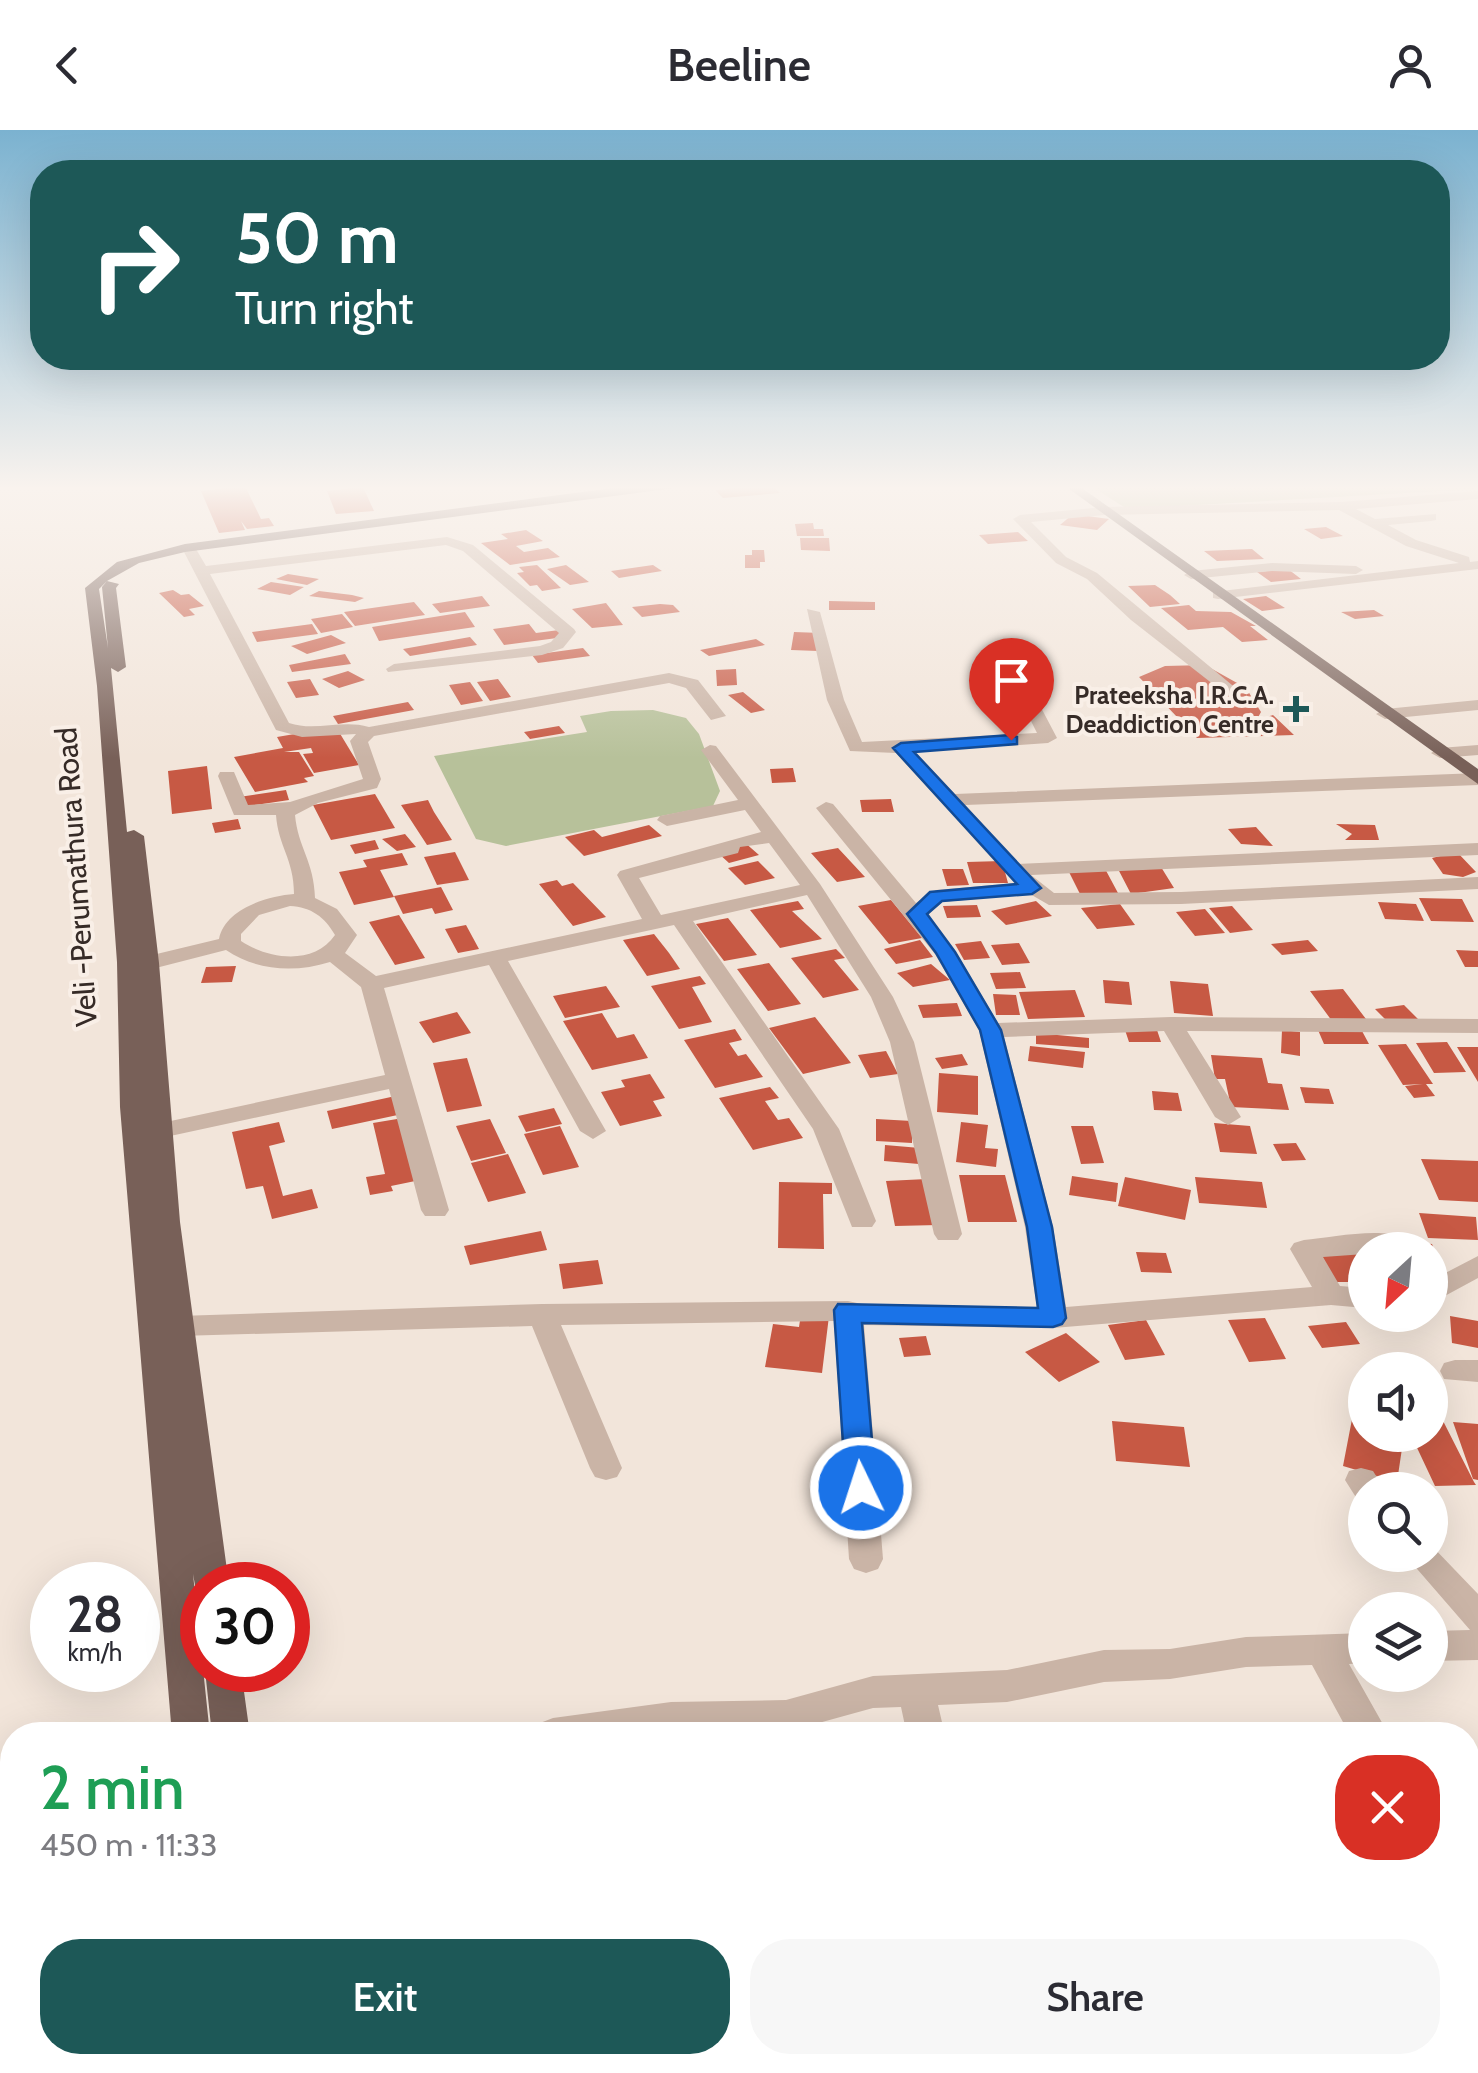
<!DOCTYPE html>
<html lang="en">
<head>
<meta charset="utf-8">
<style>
	:root { --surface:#fff; --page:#f7f7f7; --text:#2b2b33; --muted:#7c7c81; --accent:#1d5857 }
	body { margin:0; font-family:Cabin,sans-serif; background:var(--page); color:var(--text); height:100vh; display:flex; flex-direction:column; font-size:38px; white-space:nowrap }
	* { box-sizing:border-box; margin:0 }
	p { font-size:32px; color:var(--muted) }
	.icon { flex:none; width:55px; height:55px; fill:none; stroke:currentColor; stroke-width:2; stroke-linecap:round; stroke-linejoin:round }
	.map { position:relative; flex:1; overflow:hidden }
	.drawer { position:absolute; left:0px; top:1592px; width:1480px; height:352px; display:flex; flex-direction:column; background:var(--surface); border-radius:40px 40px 0 0; box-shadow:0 10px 40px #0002 }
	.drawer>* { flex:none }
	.banner { position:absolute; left:30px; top:30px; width:1420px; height:210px; border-radius:40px; box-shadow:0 10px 40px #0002; background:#1d5857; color:#fff; overflow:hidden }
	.needle { width:65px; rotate:206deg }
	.tools { position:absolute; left:1348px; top:1102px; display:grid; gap:20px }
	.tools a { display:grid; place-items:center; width:100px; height:100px; border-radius:50%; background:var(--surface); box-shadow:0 10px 40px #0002; font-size:50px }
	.speed { position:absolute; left:30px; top:1432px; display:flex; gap:20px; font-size:50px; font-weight:700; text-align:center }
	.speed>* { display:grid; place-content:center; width:130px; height:130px; border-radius:50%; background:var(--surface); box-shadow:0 10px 40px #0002; line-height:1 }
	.speed small { font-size:25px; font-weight:400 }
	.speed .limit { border:15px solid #d22; background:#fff; color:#111 }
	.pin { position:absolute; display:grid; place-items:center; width:85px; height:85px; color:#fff; margin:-102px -42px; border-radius:50% 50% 50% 0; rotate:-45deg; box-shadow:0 0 10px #0007 }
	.pin .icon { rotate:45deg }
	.me { position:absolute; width:110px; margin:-55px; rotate:356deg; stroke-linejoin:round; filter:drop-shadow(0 0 8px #0008) }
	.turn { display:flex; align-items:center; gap:35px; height:210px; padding:0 40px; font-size:45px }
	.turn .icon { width:130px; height:130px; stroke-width:2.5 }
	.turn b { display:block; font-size:70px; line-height:85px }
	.round { display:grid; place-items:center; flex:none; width:105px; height:105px; border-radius:40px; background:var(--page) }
	.overview { display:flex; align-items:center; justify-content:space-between; height:170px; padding:0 40px }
	h1 { font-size:60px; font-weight:600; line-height:75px; color:#1e9e55 }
	.primary-button { display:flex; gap:20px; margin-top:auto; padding:20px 40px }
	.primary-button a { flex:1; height:115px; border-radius:40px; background:var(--accent); color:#fff; font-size:40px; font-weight:600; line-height:115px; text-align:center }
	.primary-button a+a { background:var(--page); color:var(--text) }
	header { display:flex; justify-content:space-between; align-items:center; height:130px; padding:0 40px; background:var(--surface); font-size:45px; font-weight:600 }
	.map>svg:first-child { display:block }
	.green { fill:#b7c19a }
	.building { fill:#c75944 }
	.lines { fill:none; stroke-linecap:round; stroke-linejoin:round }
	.minor { fill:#cab4a6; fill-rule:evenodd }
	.major { fill:#786058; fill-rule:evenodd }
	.route { fill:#1a73e8; stroke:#114b97; stroke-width:2.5 }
	.poi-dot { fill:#1d5857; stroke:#f9efe7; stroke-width:4 }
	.labels { text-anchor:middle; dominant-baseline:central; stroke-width:8; stroke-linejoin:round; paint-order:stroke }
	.far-poi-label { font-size:25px; font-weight:bold; fill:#362b27; stroke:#f9efe7; text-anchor:end }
	.street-label { font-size:30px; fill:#362b27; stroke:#f9efe7 }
</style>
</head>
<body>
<header><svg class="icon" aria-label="back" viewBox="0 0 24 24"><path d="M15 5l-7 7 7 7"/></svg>Beeline<svg class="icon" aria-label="person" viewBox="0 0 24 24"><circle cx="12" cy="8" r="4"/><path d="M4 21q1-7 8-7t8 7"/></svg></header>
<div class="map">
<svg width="1478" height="1943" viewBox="0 0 1478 1943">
	<rect width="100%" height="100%" fill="#f2e5da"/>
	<path class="green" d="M1091,356H1472L1476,359L1127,379Z
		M653,580L686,588L699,604L720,661L713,676L506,716L476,709L434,626L587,602L580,586L611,581Z"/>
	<path class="building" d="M245,356L261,389L269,388L274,396L247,399L241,391L245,400L219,403L201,361Z
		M729,356H772L780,363L723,368L715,360L731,359Z
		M363,357L374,381L336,384L327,361Z
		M1073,384L1109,389L1097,400L1060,395Z
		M813,393L814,399H823L824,406H797L795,394Z
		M1326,397L1343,406L1321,409L1304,399Z
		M526,400L543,411L516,416L524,422L548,418L560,427L510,435L481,413L508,409L501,404Z
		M1018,402L1028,411L988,414L979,405Z
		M800,408H829L830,421L801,420Z
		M1252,419L1264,429L1217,431L1204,421Z
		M752,420H764L765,432H760V438H745V425H752Z
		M537,435L561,458L542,461L537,455L530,456L517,443L524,442L519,437Z
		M566,435L589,452L570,455L547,439Z
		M653,435L662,441L619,448L611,441Z
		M1288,439L1301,449L1271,452L1257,442Z
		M288,444L319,449L307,455L276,449Z
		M271,452L304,457L290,465L257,459Z
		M1155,455L1170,465L1180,474L1150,477L1128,456Z
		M173,460L181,465L189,464L204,476L189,479L195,485L184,487L159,463Z
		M319,461L352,465L364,468L355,472L309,466Z
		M482,466L490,476L440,483L432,474Z
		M1266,466L1285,478L1262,481L1243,469Z
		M829,471L875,472V480H829Z
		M414,472L425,485L355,496L344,482Z
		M606,473L623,495L592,498L572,479Z
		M660,474L673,475L680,482L642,487L632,477Z
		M1189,475L1196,481L1231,482L1256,496H1250L1268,510L1242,512L1223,497L1188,500L1161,478Z
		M1374,480L1384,486L1355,489L1341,482Z
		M465,482L475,497L379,511L372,497Z
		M342,484L353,497L321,503L311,489Z
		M312,494L318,504L257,512L252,502Z
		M529,494L536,503L567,499L572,506L504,515L493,499Z
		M794,502L821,503L818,521L791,520Z
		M331,505L346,513L307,524L291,516Z
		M470,507L477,515L410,526L403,519Z
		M756,509L765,515L709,526L700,520Z
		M583,518L590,526L538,533L532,525Z
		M345,524L351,534L292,542L289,535Z
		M1205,535L1246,558L1261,582L1256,591L1273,585L1294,605L1197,608L1139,547L1165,536Z
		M736,539L737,555L717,556L716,540Z
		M348,541L365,550L339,558L322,549Z
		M310,549L319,565L296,568L287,552Z
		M498,549L511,567L490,571L477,552Z
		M470,552L483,571L461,575L449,555Z
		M743,562L765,580L751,583L728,565Z
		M408,572L414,580L338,594L333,586Z
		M559,596L565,603L530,609L524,602Z
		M336,597L359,635L314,643L303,624L313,623L311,618L284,622H299L314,646L304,648L308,652L255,662L234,627L283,618L277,607Z
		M207,636L212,679L172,684L168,641Z
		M793,638L796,652L772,653L770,639Z
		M286,660L289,670L242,677L239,667Z
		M375,664L395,698L331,710L313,675Z
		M891,669L894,682H862L860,670Z
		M428,670L434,682L452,710L427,715L401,675Z
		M238,689L241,699L215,703L212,693Z
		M1336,694L1375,695L1379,710H1345L1352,704Z
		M649,695L662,706L584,726L565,707L594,700L602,707Z
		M1256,697L1273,716L1241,714L1228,699Z
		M405,704L416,717L397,721L382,709Z
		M375,710L379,719L355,724L350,715Z
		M743,711L759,725L729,733L718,723Z
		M838,718L865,747L837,752L811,723Z
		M455,722L469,750L437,755L424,727Z
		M1457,722L1476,742L1463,747L1443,744L1432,728Z
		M402,723L408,735L380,740L394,767L354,775L339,742L367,737L363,730Z
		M758,731L775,748L745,755L728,738Z
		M1002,731L1008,753H973L967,732Z
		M1103,735L1118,763L1080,764L1066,736Z
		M1161,737L1174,758L1131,764L1118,739Z
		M942,739H963L969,755L947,756Z
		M557,750L562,756L573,753L606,787L573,796L539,754Z
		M441,757L453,780L435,784L432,778L403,784L394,766Z
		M1419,768L1462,769L1474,792L1431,791Z
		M891,770L922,808L889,814L858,776Z
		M798,771L804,779L792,781L822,809L780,818L750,780Z
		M1036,771L1052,786L1006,795L991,781Z
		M1378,772L1416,774L1424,791L1385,789Z
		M1120,774L1135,795L1097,799L1081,778Z
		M977,775L981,787L947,788L943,776Z
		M1232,776L1253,800L1230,803L1209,778Z
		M1205,779L1225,803L1195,806L1176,782Z
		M399,785L425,828L395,835L369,792Z
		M728,788L757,825L724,831L696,794Z
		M466,795L479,819L458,823L445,799Z
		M654,804L669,823L680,839L647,846L623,810Z
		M920,810L933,827L896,834L884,819Z
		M1308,810L1318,821L1282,825L1271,814Z
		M981,811L990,828L964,830L955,814Z
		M1019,813L1030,833L1002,835L991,815Z
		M836,819L845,828L834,830L859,860L823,868L791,828Z
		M1456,820L1478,821V837H1465Z
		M769,833L801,874L768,881L737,839Z
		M931,834L950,850L913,857L897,843Z
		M236,836L232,852L201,853L206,837Z
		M1020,842L1026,858L996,859L990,843Z
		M700,846L706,854L692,857L712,892L679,899L651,856Z
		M1103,850L1129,852L1132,875L1105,873Z
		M1170,851L1208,854L1213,886L1174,883Z
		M606,856L620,877L565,888L553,866Z
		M1343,859L1366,889L1332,891L1310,861Z
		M1075,860L1085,887L1028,889L1019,862Z
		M993,864L1016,865L1020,885H996Z
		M957,873L962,886L923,888L918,875Z
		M1404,875L1420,891L1391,895L1375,879Z
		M457,882L471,903L433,913L419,892Z
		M602,883L617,908L634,904L648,928L592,940L563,891Z
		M815,887L851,933L803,944L769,898Z
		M1124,897H1156L1161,912H1129Z
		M735,899L742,910L729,913L738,926L746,924L763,947L715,958L684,910Z
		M1282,900L1300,902V926L1281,923Z
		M1318,900L1362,901L1369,914H1324Z
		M1036,903L1089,908V918L1036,914Z
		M1447,912L1466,942L1434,943L1416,913Z
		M1406,914L1433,954H1426L1435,966L1414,968L1405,956L1423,954L1403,955L1378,915Z
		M1030,916L1085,922L1083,938L1028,931Z
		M1457,917H1478V952Z
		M886,921L898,944L870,948L858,925Z
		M962,924L968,935L942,939L935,928Z
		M1211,925L1262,928L1268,953L1282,954L1289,980L1231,977L1225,949H1215Z
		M467,928L482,976L447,982L433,933Z
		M939,943L978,946V985L937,982Z
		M650,944L665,968L653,971L662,986L620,996L601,962L625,957L621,950Z
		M770,957L779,968L765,971L778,990L789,988L803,1008L753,1020L719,968Z
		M1300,957L1329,959L1334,974L1305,973Z
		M1152,961L1178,963L1182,981L1154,980Z
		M400,965L407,983L332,999L327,981Z
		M554,978L562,994L526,1002L518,986Z
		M409,987L425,1049L391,1056L393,1061L370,1065L366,1047L385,1044L373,993Z
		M490,989L506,1023L471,1031L456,996Z
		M876,989L912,991V1013L876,1011Z
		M279,992L285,1012L269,1016L283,1066L312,1059L318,1078L272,1089L263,1056L246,1059L232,1002Z
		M961,992L988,995L985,1018L998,1019L996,1037L956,1032Z
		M1214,993L1250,996L1257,1024L1220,1022Z
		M560,996L579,1037L543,1045L524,1004Z
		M1071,996H1093L1104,1033L1081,1034Z
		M1296,1013L1306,1030L1282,1031L1273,1014Z
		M885,1015L920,1018L919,1034L884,1031Z
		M508,1024L526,1063L488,1072L471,1033Z
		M1421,1029L1478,1031V1072L1439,1070Z
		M959,1045H1005L1017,1092H968Z
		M1072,1046L1118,1053L1116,1072L1069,1065Z
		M1125,1047L1191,1060L1185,1090L1118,1076Z
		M1195,1047L1262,1052L1267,1078L1199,1073Z
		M927,1049L938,1095L895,1096L886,1051Z
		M779,1052L832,1053V1064H823L824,1119L778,1118Z
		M1419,1083L1476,1087L1478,1110L1428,1108Z
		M541,1101L547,1120L470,1135L464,1116Z
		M1406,1112L1432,1114L1445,1150L1430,1149V1120H1409Z
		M1136,1122L1166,1123L1172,1143L1141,1142Z
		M1365,1123V1152H1335L1321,1124Z
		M598,1130L603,1154L563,1159L559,1134Z
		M801,1184L829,1186L822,1243L765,1237L773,1194L799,1197Z
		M1450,1186L1478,1191V1218L1452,1213Z
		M1265,1188L1286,1229L1249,1232L1228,1190Z
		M1146,1190L1165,1225L1125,1230L1108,1195Z
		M1346,1192L1360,1214L1322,1218L1308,1196Z
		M1066,1203L1100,1232L1059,1252L1025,1222Z
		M926,1206L931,1225L904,1227L899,1208Z
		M1438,1281L1474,1352L1476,1355L1435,1356L1411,1305H1430V1282Z
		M1353,1284L1365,1287V1305H1404L1397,1352L1343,1336Z
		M1112,1291L1184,1297L1190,1337L1116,1331Z
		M1453,1292L1478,1294V1350L1473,1349Z"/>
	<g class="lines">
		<path class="minor" d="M1478,361V369L1356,379L1375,389L1436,384V390L1431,391L1388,395L1416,410L1469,427L1470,432L1478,431V439L1218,469L1213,468V462L1459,433L1406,416L1339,380L1104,385L1031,392L1066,427L1097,443L1238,560V568L1232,569L1131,490L1087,449L1056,433L1013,389L1020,385L1104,377L1341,372Z
			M447,407L473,415L574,499L576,502L563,518L542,525L388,542L386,539L394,534L540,516L551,512L559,503L463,421L446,415L210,444L289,593C315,602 342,589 369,597L669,543L698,550L726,586L711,590L686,558L669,553L374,606L368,612L381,649L377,658L318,673L295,685C298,718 314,731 315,768L337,779L357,805L345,823L376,846L642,789L617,745L620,741L761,702L745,680L667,696L657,690L660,686L738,670L701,620L710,615L716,616L820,754L893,867L914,912L962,1104L958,1110H938L934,1104L890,912L871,867L807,765L693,791L839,999L876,1091L872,1097H852L813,999L674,795L508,831L606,1001L593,1009L580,1001L489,835L384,858L449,1080L445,1086H425L421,1080L389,959L161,1008L152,1005L148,1000L152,995L385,945L361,857L330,832C295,843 257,841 226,820L148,840L137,833L140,828L219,809C225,779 267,766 294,764C294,729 278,716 276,685H234L218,646L220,642H234L248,675L290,672L363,649L350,611L356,604L302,607L276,600L184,422L196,419L206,436ZM769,713L800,755L661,785L639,748L738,723L740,717ZM290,776C311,777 325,787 335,805C314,836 268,829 241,811V804L259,785Z
			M1272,433L1356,436L1363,440L1356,444L1272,441L1191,449L1184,445L1191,441Z
			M807,479L820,482L844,570L862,612L1037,603L1002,533L1016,530L1057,608L1048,613L915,622L955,664L1478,643V655L965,675L1017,734L1478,713V725L1031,745L1054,763L1181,762L1478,747V759L1181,774L1049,775L1030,764L942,772L927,786L956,822L998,893L1171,887L1478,889V903L1187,901L1241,987L1228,995L1215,987L1164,901L1004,907L1053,1097L1066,1177L1312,1157L1290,1119L1294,1113L1304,1110C1336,1107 1404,1091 1423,1120H1365V1124L1323,1127L1340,1156L1365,1158V1178L1331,1175L1053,1198L864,1195L883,1429L878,1439L866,1443L854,1439L849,1429L834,1191L561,1195L622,1338L617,1347L606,1350L595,1347L590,1338L532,1196L179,1206L169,1203L164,1196L169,1189L179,1186L542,1174L848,1171L866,1175L1037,1178L1025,1097L979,900L935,824L816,678L826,672L833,674L916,773L936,760L1016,753L896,623L850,621L827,570Z
			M1478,570V580L1385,589L1376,584L1385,579Z
			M1478,615V625L1440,628L1431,623L1440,618Z
			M1478,1126V1148L1430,1174V1151Z
			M1455,1230H1478V1252L1444,1249L1440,1241L1444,1233Z
			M1361,1338L1373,1341L1385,1360H1365V1371L1357,1369L1345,1350L1349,1341Z
			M1430,1414L1478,1464V1530L1430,1531V1501L1470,1500L1405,1425H1430Z
			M1365,1503V1533L1349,1534L1389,1605H1350L1312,1535L1246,1537L1170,1549L1104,1552L1007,1572L938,1575L945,1605H907L901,1577L873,1578L786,1602L534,1605L540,1593L553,1588L671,1572L786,1570L873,1546L1007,1540L1104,1520L1170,1519L1246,1507Z
			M1468,1760L1478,1764V1818L1468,1814Z"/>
		<path class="major" d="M628,356H691L185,422L139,433L107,451L119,454L116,458L126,537L118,542L111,538L127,702L134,700L144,706L159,833L180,1092L229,1455H202V1466L195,1455L193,1444L210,1605H172L120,977L117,832L97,556L85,458L117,432L185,414ZM107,451L102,457L108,518L99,459Z
			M1065,356H1079L1478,639V654Z
			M205,1540H241L250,1605H212Z
			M203,1932H247L248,1943H204Z
			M248,1932H292L293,1943H249Z"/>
	</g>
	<linearGradient id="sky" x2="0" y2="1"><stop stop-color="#7bb2d0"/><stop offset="0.57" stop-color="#f9f3ee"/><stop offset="1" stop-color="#f9f3ee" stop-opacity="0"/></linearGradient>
	<rect width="1478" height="628" fill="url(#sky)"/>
	<path class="route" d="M1011,605L1017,607V614L914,622L1041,758L1032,764L942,771L927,784L955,822L1001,900L1052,1097L1066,1188L1062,1194L1053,1197L862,1193L876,1358L872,1366L861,1369L850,1366L846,1358L834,1180L838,1174L1038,1178L1027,1097L980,900L936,823L907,784L930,762L1017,754L893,618L901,613Z"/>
	<path class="poi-dot" d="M1291 564h10v10h10v10h-10v10h-10v-10h-10v-10h10z"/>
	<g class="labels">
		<g class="far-poi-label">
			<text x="1274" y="565">Prateeksha I.R.C.A.<tspan x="1274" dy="29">Deaddiction Centre</tspan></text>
		</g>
		<g class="street-label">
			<text transform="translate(76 747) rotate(-94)">Veli -Perumathura Road</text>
		</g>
	</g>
</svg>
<div class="tools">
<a><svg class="needle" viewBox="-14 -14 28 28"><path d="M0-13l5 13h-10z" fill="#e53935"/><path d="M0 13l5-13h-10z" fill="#7c7c81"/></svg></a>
<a><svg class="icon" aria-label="sound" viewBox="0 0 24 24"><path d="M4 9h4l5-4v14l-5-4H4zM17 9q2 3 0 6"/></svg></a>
<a><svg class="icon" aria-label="search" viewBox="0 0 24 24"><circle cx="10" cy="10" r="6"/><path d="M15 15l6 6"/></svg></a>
<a><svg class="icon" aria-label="layers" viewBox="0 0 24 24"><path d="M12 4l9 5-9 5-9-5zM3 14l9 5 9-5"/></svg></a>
</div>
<div class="speed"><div>28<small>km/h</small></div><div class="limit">30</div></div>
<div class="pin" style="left:1011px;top:610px;background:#d93025"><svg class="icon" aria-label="arrive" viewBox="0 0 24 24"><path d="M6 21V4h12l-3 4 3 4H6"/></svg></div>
<svg class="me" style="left:861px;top:1358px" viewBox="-20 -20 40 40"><circle r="17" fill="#1a73e8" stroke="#fff" stroke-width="3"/><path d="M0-11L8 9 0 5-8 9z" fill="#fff"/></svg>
<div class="banner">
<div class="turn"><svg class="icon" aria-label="right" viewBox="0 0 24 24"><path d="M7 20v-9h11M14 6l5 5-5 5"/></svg><div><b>50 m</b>Turn right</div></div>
</div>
<section class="drawer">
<div class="overview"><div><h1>2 min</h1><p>450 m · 11:33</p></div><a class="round" style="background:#d93025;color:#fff"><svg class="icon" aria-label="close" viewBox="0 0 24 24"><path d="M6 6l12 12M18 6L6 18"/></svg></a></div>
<div class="primary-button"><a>Exit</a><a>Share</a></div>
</section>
</div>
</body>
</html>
